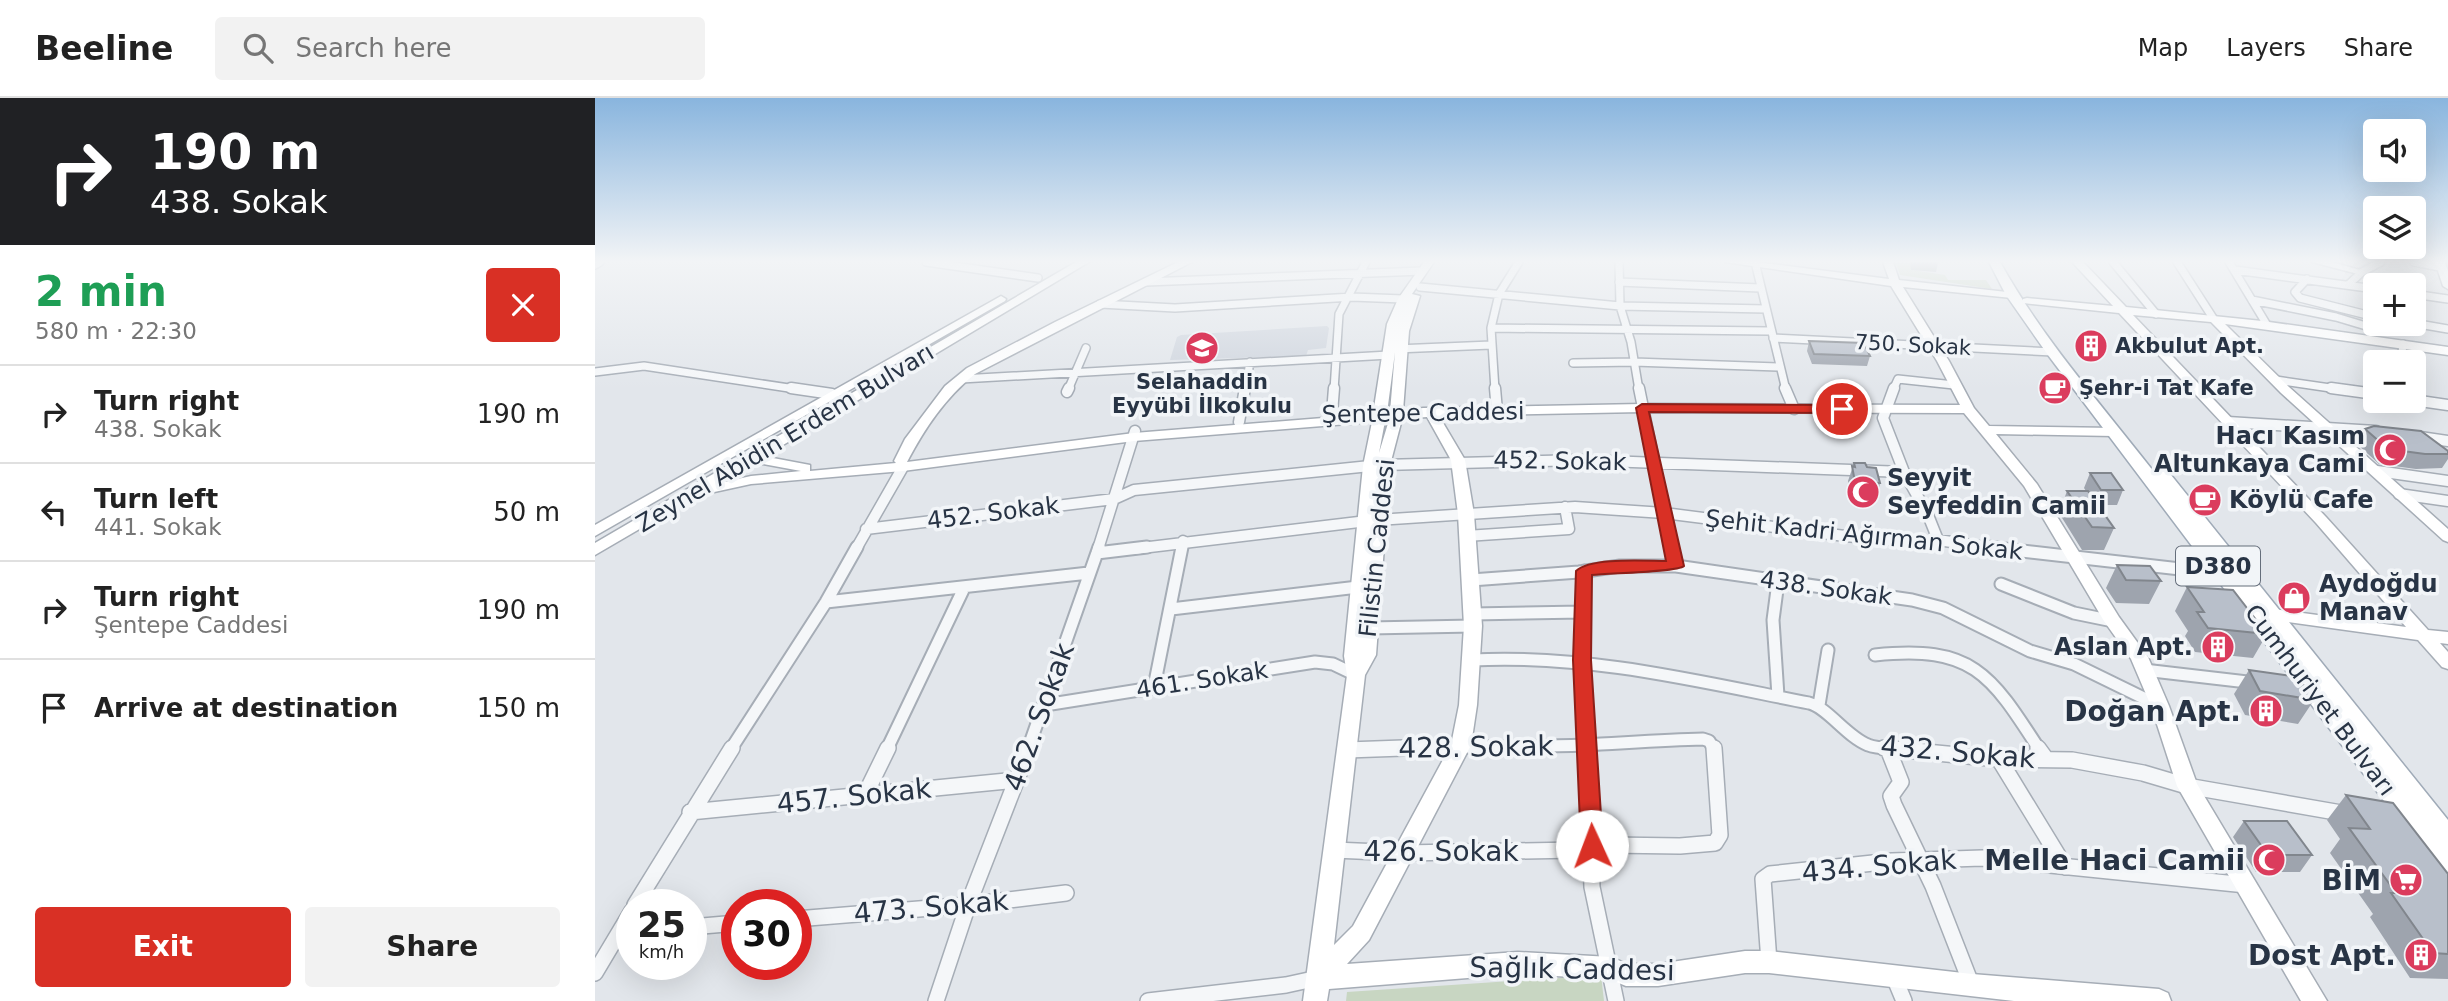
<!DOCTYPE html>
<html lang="en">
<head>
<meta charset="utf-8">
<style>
	:root { --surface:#fff; --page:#f2f2f2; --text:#222; --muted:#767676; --line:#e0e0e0; --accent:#d93025 }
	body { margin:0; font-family:"DejaVu Sans",sans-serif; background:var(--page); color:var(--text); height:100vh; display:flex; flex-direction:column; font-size:26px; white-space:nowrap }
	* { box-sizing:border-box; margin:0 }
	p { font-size:23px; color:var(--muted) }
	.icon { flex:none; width:38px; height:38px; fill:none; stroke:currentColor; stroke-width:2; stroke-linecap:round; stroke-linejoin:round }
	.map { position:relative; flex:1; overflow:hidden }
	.drawer { display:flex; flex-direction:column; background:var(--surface); width:595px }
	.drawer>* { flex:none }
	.hud { background:#202124; color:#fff; overflow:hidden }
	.fabs { position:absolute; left:1768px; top:21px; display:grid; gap:14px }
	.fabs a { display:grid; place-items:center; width:63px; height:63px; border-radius:7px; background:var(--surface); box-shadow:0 7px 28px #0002; font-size:35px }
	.speed { position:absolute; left:21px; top:791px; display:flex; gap:14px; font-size:35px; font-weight:700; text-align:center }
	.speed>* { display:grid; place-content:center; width:91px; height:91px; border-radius:50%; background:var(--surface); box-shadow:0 7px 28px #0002; line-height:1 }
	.speed small { font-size:18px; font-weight:400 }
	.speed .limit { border:10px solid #d22; background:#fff; color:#111 }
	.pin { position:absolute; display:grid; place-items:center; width:60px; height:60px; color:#fff; margin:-30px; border:4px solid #fff; border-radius:50%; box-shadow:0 2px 7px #0007 }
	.me { position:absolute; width:77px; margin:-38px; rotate:358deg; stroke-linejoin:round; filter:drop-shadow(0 0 5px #0008) }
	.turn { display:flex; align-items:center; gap:24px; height:147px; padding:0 35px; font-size:32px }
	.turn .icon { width:91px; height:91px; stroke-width:2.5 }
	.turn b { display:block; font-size:49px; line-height:60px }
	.round { display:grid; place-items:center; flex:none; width:74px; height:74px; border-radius:7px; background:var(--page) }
	.head { display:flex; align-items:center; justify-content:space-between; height:119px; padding:0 35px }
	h1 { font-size:42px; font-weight:800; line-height:52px; color:#1e9e55 }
	.primary-button { display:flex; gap:14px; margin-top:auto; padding:14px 35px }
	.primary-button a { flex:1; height:80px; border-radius:7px; background:var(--accent); color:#fff; font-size:28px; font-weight:800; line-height:80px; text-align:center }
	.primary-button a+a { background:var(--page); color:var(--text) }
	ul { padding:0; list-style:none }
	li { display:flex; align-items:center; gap:21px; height:98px; padding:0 35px; border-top:2px solid var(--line) }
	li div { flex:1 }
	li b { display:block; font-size:26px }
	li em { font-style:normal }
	header { display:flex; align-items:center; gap:42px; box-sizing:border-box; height:98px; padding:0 35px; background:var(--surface); border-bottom:2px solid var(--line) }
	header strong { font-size:33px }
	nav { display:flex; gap:38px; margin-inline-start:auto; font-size:24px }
	.search { width:490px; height:63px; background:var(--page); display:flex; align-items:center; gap:18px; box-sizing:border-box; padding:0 24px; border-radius:7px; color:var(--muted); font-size:26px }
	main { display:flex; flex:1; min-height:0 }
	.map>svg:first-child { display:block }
	.built { fill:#cfd5de }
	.green { fill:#c8d6c2 }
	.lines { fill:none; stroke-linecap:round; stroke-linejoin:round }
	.street-far3-casing { stroke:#a6adb6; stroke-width:10 }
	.street-far2-casing { stroke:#a6adb6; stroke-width:13 }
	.street-far1-casing { stroke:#a6adb6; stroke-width:15 }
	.street-casing { stroke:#a6adb6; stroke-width:18 }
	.secondary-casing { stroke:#a6adb6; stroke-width:3 }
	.primary-casing { stroke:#a0abb8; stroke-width:3 }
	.street-far3 { stroke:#f5f7f9; stroke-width:7 }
	.street-far2 { stroke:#f5f7f9; stroke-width:10 }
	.street-far1 { stroke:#f5f7f9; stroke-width:11 }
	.street { stroke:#f5f7f9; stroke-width:15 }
	.secondary { fill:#fff; fill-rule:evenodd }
	.primary { fill:#fff; fill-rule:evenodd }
	.wall { fill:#9ea4ae }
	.building { fill:#b8bfca; stroke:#81868d; stroke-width:2 }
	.route { fill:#d93025; stroke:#8d1f18; stroke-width:2 }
	.labels { text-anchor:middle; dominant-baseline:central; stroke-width:7; stroke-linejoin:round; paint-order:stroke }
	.far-street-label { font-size:21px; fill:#283445; stroke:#f2f5f8 }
	.far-poi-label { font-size:21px; font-weight:bold; fill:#283445; stroke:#f2f5f8; text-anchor:start }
	.shield { fill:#f2f5f8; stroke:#656e7b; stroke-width:2 }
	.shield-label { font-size:23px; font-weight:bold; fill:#283445 }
	.street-label { font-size:24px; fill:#283445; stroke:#f2f5f8 }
	.poi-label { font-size:24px; font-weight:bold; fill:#283445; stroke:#f2f5f8; text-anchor:start }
	.near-poi-label { font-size:28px; font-weight:bold; fill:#283445; stroke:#f2f5f8; text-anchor:end }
	.near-street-label { font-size:28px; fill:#283445; stroke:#f2f5f8 }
</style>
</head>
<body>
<header>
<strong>Beeline</strong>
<div class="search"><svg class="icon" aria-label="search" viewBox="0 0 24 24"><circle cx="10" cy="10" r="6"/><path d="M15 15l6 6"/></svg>Search here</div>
<nav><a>Map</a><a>Layers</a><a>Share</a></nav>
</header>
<main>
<section class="drawer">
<div class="hud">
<div class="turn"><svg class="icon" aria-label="right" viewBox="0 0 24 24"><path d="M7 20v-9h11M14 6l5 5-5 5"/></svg><div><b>190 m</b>438. Sokak</div></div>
</div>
<div class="head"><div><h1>2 min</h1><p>580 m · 22:30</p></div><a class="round" style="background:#d93025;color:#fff"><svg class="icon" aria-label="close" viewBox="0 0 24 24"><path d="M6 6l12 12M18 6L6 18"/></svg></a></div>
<ul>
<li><svg class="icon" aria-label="right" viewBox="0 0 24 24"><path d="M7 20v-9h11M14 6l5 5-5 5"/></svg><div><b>Turn right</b><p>438. Sokak</p></div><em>190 m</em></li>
<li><svg class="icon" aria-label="left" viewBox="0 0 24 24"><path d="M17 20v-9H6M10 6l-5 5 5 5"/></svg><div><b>Turn left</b><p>441. Sokak</p></div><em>50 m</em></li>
<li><svg class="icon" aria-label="right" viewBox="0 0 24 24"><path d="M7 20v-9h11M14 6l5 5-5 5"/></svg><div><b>Turn right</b><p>Şentepe Caddesi</p></div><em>190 m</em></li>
<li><svg class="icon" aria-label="arrive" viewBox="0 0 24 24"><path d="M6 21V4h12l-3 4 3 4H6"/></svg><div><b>Arrive at destination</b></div><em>150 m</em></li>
</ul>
<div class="primary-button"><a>Exit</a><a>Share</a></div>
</section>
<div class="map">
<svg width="1853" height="903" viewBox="0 0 1853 903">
	<rect width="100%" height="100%" fill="#e2e6eb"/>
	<path class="built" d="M732,228L734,230L731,250L713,252L711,258L575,262L582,239L586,237Z"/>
	<path class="green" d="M1301,165H1315L1317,172L1350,177L1353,182H1391L1397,191L1305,177Z
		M1006,877L1009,903H751L752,894Z"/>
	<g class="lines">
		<defs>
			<path id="street-far3" d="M331,164L443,180
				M1024,164L1025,208L1036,244L1044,292
				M1160,164L1191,292
				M1518,164L1561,216
				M1582,164L1618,220
				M1634,164L1672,227
				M1819,164L1845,169
				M0,167L5,164
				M1640,172L1780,191
				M1712,181L1700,194L1705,200L1780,219
				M551,184L827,173
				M1024,184L1165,190
				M1753,187L1767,174L1786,164
				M825,189L1025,208L1171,211
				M1818,196L1853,201
				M1657,202L1741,219L1771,228
				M505,206L580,210L757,199L808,201
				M1818,225L1853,231
				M896,230L1174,233
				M1178,240L1458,254
				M801,251L896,247
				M1806,264L1808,246
				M978,265L1039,264L1183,269
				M0,274L49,268L207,292
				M366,281L794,257
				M1681,282L1749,292
				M473,292L491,250
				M650,292L655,264
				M739,292L744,216L771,164
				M900,292L896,230L904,196L924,164
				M1298,292L1303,281L1359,287"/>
			<path id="street-far2" d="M196,290L237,296
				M900,290L902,313
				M1044,290L1077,451
				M1190,290L1199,311
				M1299,290L1288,320L1309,374L1333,417L1343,442
				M1736,290L1780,296
				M472,294L474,290
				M1818,302L1853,307
				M737,315L739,290
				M644,324L650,290
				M1633,324L1781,333
				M1825,339L1853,343
				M788,367L984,362L1309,374
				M1782,373L1853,383
				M1804,396L1853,403
				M782,422L980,409L1069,415L1250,438L1328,445L1343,442L1404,451
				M271,431L519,401L539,392L775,368
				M871,438L974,431L970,409
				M261,451L308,369
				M503,451L540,333
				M538,451L772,423
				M586,451L588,443"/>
			<path id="street-far1" d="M1077,449L1081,468
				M1392,449L1629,476
				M502,455L552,449
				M989,473L987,562L992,651
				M876,482L984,474L1025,468H1081L1317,502L1348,510L1435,553L1479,566L1565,608
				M1183,484L1178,522L1183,598
				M1406,486L1479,515L1518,523
				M231,504L494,475
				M576,511L763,489
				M878,516L987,514
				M774,530L878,528
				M1280,557C1377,547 1395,575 1444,651
				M877,562C992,556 1102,583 1214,605C1232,609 1252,639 1273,647C1282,651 1297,650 1307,651
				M1549,572L1661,585
				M559,589L587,449
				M450,607L720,564L738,566L761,577
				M1224,607L1233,552
				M136,651L231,504L262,449
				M292,651L369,490
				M433,651L504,449
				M768,651C842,648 916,650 989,647C1029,645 1068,642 1108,641L1114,643L1119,651"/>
			<path id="street" d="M992,650L997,789L1021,903
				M1289,650L1404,661L1477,662L1548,675L1592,688L1752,716
				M1443,650L1451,661
				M1293,651L1306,684L1296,698L1299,707L1338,788L1377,888
				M752,652L808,650
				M1404,661L1470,769
				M270,697L293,650
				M95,714L422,682
				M739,752L808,755L981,752L1015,747L1085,748L1120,745L1125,737L1119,650
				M40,807L137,650
				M201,821L373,807L471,795
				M96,829L142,825
				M1174,864L1168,781L1175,776L1297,763L1387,760L1651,787
				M0,875L37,813
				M1299,879L1309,903
				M341,903L373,807L434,650
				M553,903L691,887L723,880"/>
			<path id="secondary" d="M481,164H494L173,356L178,360L215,367V373L301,365L299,363L310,341L350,288L372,270L460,224L583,164H597L380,276C350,300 330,330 312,364L539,335L778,316L792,226L803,201L829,164H839L817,196L825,198L814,233L808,313L828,310L1047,306L1365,307L1342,263L1296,188L1130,164H1161L1294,181L1288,164H1298L1304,182L1421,195L1422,197L1417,200L1308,189L1354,263L1379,310L1394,328L1519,330L1526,334L1519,338L1401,336L1442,386L1524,519L1553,559L1574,608L1602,686L1732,903H1706L1582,688L1556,608L1536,561L1509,523L1429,388L1369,315L1047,314L844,318L870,362L879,416L887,528L882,607L876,647L774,842L752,866L923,854L1016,859L1032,866H1063L1150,853H1174L1377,876L1564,891L1573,895L1576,903H1419L1174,875H1150L1063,888H1031L1014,881L923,876L734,891L732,903H708L752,577L749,558L768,368L777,324L539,343L308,373L156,386L101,398L0,457V445ZM800,254L795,314L792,315ZM832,319L856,362L863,416L869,528L864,607L856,647L758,828L739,847L770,577L781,557L795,367L807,321ZM794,322L784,355L790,323ZM163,362L168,366L206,373L156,378L125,385Z
				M1477,164H1488L1531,209L1667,223L1853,249V257L1630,226L1694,289L1853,431V444L1848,442L1686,295L1616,224L1538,217L1731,419L1833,532L1853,534V546L1845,545L1853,554V571L1847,569L1823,542L1672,521L1669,517L1672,513L1678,511L1811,529L1721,425L1524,215L1428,205V201L1432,200L1518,208Z
				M1717,164H1737L1772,174L1767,177Z
				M1840,164H1850L1853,173V191L1848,188Z
				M406,198L411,201L410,203L0,438V427Z"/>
			<path id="primary" d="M1394,164H1405C1447,240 1506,306 1559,374L1566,370L1572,372L1853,722V779L1844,776L1453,257L1411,197Z"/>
		</defs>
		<use href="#street-far3" class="street-far3-casing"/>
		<use href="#street-far2" class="street-far2-casing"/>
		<use href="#street-far1" class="street-far1-casing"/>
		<use href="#street" class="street-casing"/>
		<use href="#secondary" class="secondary-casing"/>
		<use href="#primary" class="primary-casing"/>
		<use href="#street-far3" class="street-far3"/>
		<use href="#street-far2" class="street-far2"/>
		<use href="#street-far1" class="street-far1"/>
		<use href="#street" class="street"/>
		<use href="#secondary" class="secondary"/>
		<use href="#primary" class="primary"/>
	</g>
	<path class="wall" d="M1315,164H1343V165L1341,174L1316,172Z
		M1214,243L1275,258L1272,268L1217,266L1212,253Z
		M1770,331L1853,353V361L1847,370L1821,371L1784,366L1762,346Z
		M1259,365L1272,369L1285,385L1282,400L1257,399L1253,383Z
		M1495,375L1528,392L1522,407H1503L1519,430L1509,452H1487L1464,415L1472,393H1491L1489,390Z
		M1522,467L1566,483L1554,506L1521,505L1511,490Z
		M1592,489L1672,536L1658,560L1600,554L1590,538L1593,533L1580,513Z
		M1654,572L1719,602L1703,626L1650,617L1639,596Z
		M1751,697L1853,776V881L1815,880L1775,819L1778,816L1735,755L1745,741L1732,722Z
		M1649,723L1717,757L1705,774H1661L1638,739Z"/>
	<path class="building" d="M1214,243L1269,245L1275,258L1219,256Z
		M1779,328L1826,333L1853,353V356H1830L1793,351L1770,331Z
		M1259,365H1270L1272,369L1281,370L1285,385L1260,384L1257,368L1260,369Z
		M1495,375H1516L1528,392H1506Z
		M1472,393H1493L1519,430L1497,429Z
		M1522,467L1555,468L1566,483L1531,482Z
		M1592,489L1638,492L1672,536L1613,530L1602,514H1609Z
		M1654,572L1703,579L1719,602L1665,593Z
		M1751,697L1798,705L1853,776V856L1838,855L1796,795H1801L1754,730L1775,731Z
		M1649,723H1692L1717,757H1673Z"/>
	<linearGradient id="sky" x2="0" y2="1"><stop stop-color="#89b5de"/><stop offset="0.56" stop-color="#f2f4f6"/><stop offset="1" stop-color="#f2f4f6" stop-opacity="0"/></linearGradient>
	<rect width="1853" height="291" fill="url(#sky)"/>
	<path class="route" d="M1047,306L1247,307L1253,311L1247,315L1054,314L1089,468C1083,474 1014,475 997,477L996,562L1008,748L1005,754L997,757L990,754L986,748L978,562L981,473C995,459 1051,463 1071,463L1041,310Z"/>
	<defs>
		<symbol id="building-disc" viewBox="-11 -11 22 22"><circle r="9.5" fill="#db3c5d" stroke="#f2f5f8"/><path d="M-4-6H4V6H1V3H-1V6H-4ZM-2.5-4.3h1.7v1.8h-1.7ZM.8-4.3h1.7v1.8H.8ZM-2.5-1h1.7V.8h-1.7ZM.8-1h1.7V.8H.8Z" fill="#fff"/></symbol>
		<symbol id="school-disc" viewBox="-11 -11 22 22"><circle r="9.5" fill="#db3c5d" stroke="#f2f5f8"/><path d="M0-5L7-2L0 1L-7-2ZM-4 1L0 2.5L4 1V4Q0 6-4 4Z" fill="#fff"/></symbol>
		<symbol id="cafe-disc" viewBox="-11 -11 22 22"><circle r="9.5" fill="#db3c5d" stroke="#f2f5f8"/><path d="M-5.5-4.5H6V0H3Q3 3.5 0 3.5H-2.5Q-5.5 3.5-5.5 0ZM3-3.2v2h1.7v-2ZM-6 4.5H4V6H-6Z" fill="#fff"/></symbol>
		<symbol id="mosque-disc" viewBox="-11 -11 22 22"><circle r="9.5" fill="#db3c5d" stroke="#f2f5f8"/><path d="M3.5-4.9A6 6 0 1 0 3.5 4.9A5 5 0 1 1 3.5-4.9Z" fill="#fff"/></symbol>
		<symbol id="shop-disc" viewBox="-11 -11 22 22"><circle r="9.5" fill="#db3c5d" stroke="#f2f5f8"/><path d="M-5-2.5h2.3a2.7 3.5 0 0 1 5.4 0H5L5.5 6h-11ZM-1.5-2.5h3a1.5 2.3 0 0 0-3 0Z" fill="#fff"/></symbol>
		<symbol id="supermarket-disc" viewBox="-11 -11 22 22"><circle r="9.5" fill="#db3c5d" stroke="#f2f5f8"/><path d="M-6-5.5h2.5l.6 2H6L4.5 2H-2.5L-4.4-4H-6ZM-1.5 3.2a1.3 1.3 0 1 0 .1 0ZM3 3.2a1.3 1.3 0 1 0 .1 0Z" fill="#fff"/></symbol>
	</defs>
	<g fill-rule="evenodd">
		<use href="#building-disc" x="1477" y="229" width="38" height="38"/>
		<use href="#school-disc" x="588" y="231" width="38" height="38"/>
		<use href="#cafe-disc" x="1441" y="271" width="38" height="38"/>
		<use href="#mosque-disc" x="1776" y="333" width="38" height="38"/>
		<use href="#mosque-disc" x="1249" y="375" width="38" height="38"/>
		<use href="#cafe-disc" x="1591" y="383" width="38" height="38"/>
		<use href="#shop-disc" x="1680" y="481" width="38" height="38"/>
		<use href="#building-disc" x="1604" y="530" width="38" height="38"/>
		<use href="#building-disc" x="1652" y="594" width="38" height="38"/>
		<use href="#mosque-disc" x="1655" y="743" width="38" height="38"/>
		<use href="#supermarket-disc" x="1792" y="763" width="38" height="38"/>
		<use href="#building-disc" x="1807" y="838" width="38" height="38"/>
	</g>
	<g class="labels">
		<g class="far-street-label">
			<text transform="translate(1318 247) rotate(3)">750. Sokak</text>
		</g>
		<g class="far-poi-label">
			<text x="1520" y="248">Akbulut Apt.</text>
			<text x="607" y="284" text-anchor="middle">Selahaddin<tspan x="607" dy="24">Eyyübi İlkokulu</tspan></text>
			<text x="1484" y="290">Şehr-i Tat Kafe</text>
		</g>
		<rect class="shield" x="1581" y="448.5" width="84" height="39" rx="5"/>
		<g class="shield-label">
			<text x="1623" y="468">D380</text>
		</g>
		<g class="street-label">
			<text transform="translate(828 315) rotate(-1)">Şentepe Caddesi</text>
			<text transform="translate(190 340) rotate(-31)">Zeynel Abidin Erdem Bulvarı</text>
			<text transform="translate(965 363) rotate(1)">452. Sokak</text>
			<text transform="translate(398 415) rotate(-7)">452. Sokak</text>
			<text transform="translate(1269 437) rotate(6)">Şehit Kadri Ağırman Sokak</text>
			<text transform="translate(782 450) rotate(-84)">Filistin Caddesi</text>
			<text transform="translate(1231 490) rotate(8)">438. Sokak</text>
			<text transform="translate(607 582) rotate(-9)">461. Sokak</text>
			<text transform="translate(1725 602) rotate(53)">Cumhuriyet Bulvarı</text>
		</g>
		<g class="poi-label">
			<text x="1770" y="338" text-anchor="end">Hacı Kasım<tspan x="1770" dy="28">Altunkaya Cami</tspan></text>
			<text x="1292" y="380">Seyyit<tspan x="1292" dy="28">Seyfeddin Camii</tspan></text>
			<text x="1634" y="402">Köylü Cafe</text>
			<text x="1724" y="486">Aydoğdu<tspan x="1724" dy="28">Manav</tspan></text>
			<text x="1598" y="549" text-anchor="end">Aslan Apt.</text>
		</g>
		<g class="near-poi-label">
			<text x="1646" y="613">Doğan Apt.</text>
			<text x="1650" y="762">Melle Haci Camii</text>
			<text x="1786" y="782">BİM</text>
			<text x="1801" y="857">Dost Apt.</text>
		</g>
		<g class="near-street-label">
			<text transform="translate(444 619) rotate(-70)">462. Sokak</text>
			<text transform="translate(881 649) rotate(-1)">428. Sokak</text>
			<text transform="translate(1363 654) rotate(5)">432. Sokak</text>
			<text transform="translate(259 698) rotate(-6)">457. Sokak</text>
			<text x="846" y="753">426. Sokak</text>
			<text transform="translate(1284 768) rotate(-5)">434. Sokak</text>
			<text transform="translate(336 809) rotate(-5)">473. Sokak</text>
			<text transform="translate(977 871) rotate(1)">Sağlık Caddesi</text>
		</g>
	</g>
</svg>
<div class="fabs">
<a><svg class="icon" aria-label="sound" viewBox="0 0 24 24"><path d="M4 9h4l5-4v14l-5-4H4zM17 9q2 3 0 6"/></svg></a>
<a><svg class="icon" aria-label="layers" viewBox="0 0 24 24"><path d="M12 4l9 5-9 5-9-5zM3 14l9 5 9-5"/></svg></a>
<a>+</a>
<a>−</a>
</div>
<div class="speed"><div>25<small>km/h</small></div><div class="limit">30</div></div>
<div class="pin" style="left:1247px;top:311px;background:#d93025"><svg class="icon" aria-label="arrive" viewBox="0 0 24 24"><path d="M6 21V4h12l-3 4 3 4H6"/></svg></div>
<svg class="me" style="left:997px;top:748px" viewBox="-20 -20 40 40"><circle r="19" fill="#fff"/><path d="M0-13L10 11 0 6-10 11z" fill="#d93025"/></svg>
</div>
</main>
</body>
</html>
